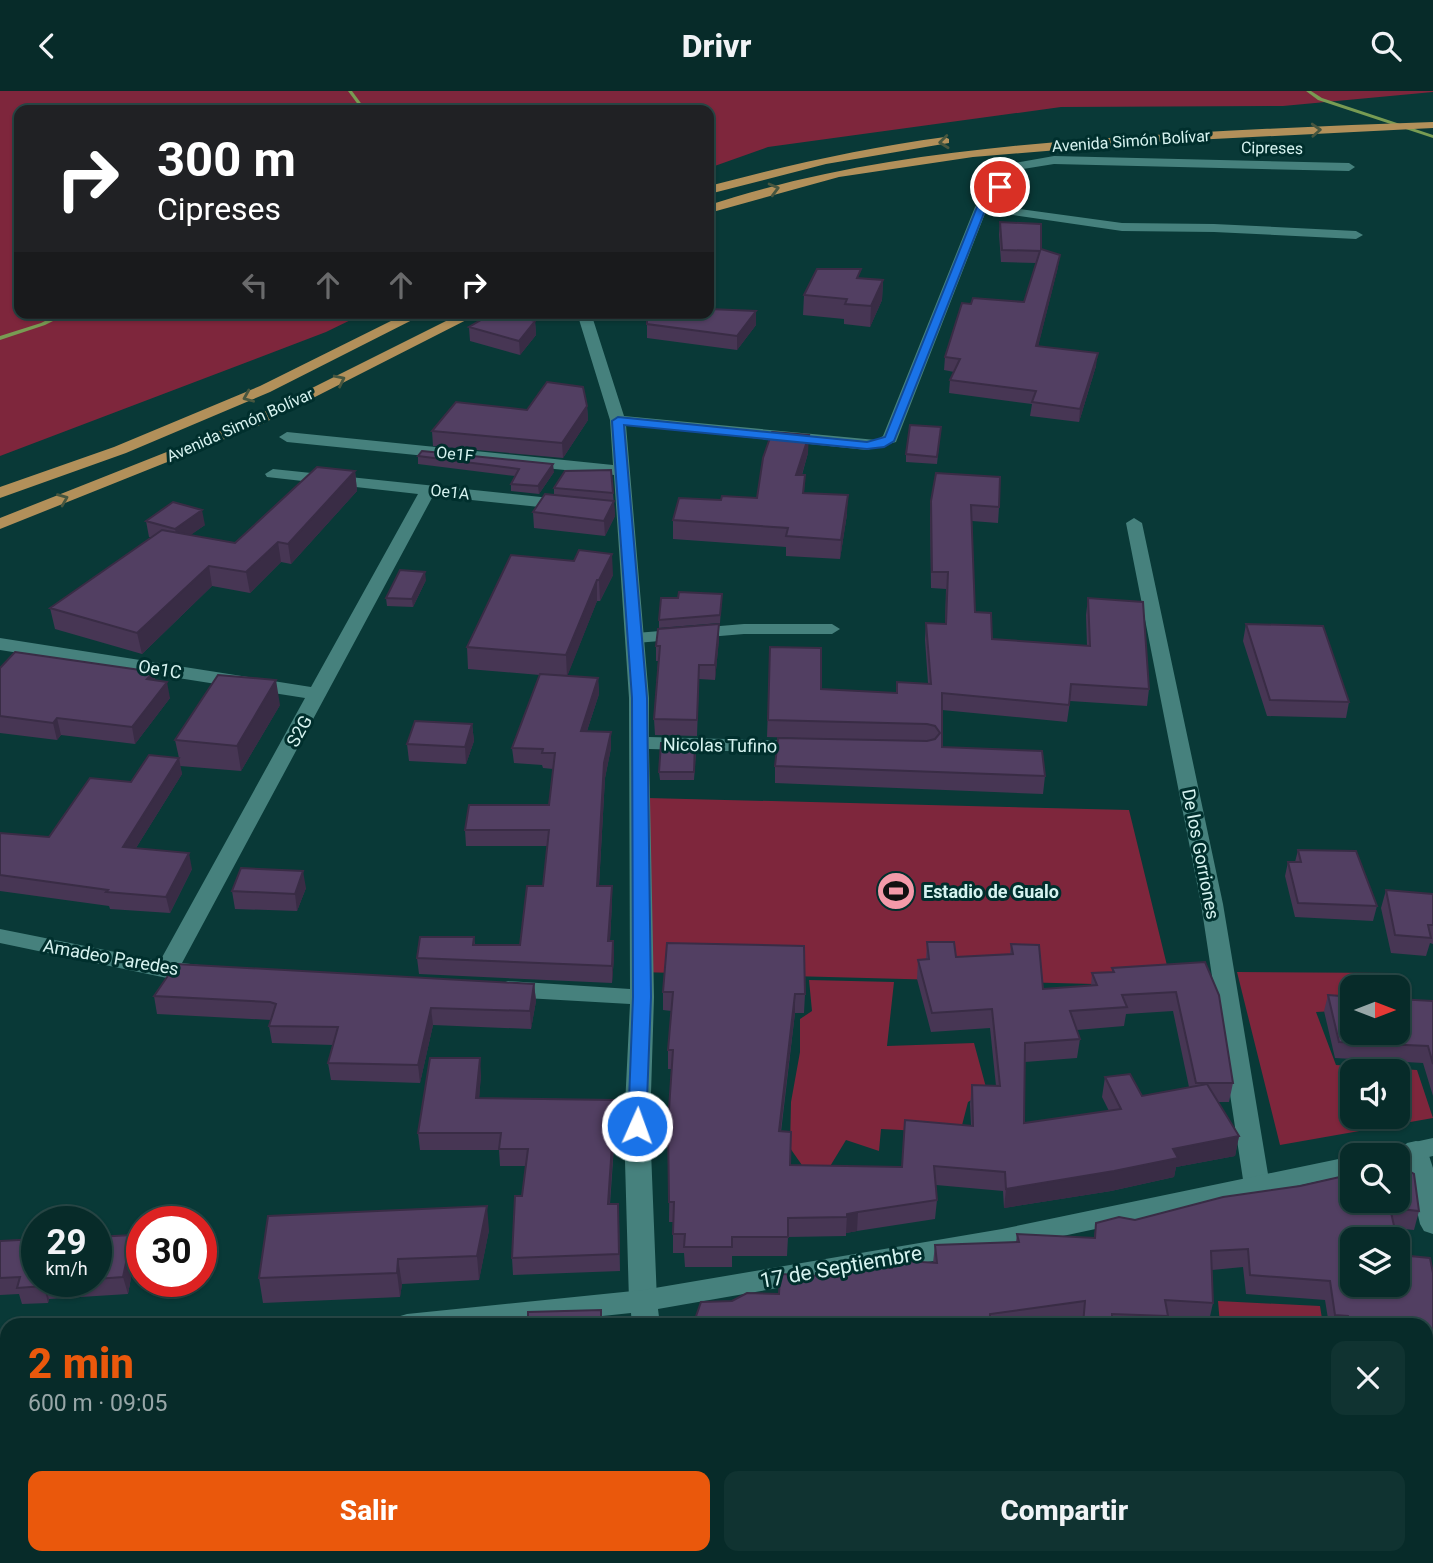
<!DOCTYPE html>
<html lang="es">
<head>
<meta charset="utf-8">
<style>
	:root { --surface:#072b29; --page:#103331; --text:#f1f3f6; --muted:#98a7a8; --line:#284746; --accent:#ea580c }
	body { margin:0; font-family:Roboto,sans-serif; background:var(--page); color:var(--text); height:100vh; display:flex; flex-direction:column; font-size:26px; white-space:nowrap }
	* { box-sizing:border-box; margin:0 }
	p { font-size:23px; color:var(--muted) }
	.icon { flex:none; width:38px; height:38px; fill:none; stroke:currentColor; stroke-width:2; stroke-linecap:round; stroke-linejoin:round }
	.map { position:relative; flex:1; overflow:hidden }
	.drawer { position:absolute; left:0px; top:1227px; width:1433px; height:247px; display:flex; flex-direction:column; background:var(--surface); border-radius:21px 21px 0 0; box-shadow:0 2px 5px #0004,0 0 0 2px var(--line) }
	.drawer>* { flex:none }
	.banner { position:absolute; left:14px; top:14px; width:700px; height:214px; border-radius:14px; box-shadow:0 2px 5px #0004,0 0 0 2px var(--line); background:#202124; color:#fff; overflow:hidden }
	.needle { width:46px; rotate:90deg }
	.buttons { position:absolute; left:1340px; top:884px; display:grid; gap:14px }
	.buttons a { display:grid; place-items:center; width:70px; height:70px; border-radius:14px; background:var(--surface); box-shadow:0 2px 5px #0004,0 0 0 2px var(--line); font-size:35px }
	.speed { position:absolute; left:21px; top:1115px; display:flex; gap:14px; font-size:35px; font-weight:700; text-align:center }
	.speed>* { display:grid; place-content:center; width:91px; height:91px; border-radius:50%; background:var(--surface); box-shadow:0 2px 5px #0004,0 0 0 2px var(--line); line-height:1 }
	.speed small { font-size:18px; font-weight:400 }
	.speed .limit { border:10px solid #d22; background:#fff; color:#111 }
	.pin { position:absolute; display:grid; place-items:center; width:60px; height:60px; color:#fff; margin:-30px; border:4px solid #fff; border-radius:50%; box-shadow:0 2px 7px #0007 }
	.me { position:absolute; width:77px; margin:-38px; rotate:2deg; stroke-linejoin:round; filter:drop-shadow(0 0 5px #0008) }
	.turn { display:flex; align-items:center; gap:24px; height:147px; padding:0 28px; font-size:32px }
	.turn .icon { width:91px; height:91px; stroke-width:2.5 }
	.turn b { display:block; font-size:49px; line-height:60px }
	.lanes { display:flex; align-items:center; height:66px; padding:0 28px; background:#0003; justify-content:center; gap:35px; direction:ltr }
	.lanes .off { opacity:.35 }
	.round { display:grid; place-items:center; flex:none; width:74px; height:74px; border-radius:14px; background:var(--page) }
	.headline { display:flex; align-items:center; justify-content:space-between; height:119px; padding:0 28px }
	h1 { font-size:42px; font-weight:800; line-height:52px; color:var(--accent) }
	.action { display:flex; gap:14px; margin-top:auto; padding:14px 28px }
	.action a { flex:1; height:80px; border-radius:14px; background:var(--accent); color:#fff; font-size:28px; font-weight:800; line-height:80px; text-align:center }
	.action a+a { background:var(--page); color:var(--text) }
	header { display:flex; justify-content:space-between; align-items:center; height:91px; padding:0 28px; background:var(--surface); font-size:32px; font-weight:800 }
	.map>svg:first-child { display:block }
	.green { fill:#7e263c; fill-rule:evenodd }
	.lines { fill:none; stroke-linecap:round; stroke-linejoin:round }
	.stream { fill:#789b53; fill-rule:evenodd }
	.service { fill:#46817d; fill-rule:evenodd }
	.minor { fill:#46817d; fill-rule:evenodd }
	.tertiary { fill:#46817d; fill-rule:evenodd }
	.trunk { fill:#b2905a; fill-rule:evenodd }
	.wall { fill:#473654; fill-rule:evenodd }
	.shaded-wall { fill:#392c45 }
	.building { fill:#523f62; stroke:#392c45; stroke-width:2 }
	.oneway { stroke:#47563f }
	.route { fill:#1a73e8; stroke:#114b97; stroke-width:2 }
	.labels { text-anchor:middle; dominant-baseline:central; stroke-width:6; stroke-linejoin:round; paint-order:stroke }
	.far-street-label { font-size:16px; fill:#d6f3f0; stroke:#002f2d }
	.street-label { font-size:18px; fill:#d6f3f0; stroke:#002f2d }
	.poi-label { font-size:18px; font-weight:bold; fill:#d6f3f0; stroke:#002f2d; text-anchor:start }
	.near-street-label { font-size:21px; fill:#d6f3f0; stroke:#002f2d }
</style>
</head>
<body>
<header><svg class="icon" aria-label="back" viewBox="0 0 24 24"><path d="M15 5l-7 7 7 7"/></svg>Drivr<svg class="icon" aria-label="search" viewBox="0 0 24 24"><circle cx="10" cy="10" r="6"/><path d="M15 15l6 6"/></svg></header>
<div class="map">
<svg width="1433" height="1472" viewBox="0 0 1433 1472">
	<rect width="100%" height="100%" fill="#093937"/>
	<path class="green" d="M0,0H1433V1L1283,15L1061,16L768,56L709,77V19H19V222H365L326,241L0,365Z
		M648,707L1129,719L1172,895L638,881Z
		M1237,881L1395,882L1409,917H1398V896H1353V919L1316,921L1336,974L1417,979L1433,1027L1280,1054ZM1353,980H1398V1026H1353Z
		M809,889L894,891L887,955L974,952L987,1000L968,1011L960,1042L881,1038L879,1060L846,1049L829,1077H804L790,1057L791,1011L800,961V928L812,920Z
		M1218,1210L1320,1215L1323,1234H1220Z"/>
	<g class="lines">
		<path class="stream" d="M348,0H352L366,19H362Z
			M1306,0H1311L1322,7L1433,44V47L1318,9Z
			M61,222H69L45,234L0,249V245L41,232Z"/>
		<path class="service" d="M744,533H832L840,538L832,543H744L636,552L628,547L636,542Z"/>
		<path class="minor" d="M1054,65L1349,72L1355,76L1349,80L1054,73L1023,78L990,114L1122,132L1214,133L1356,140L1363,144L1356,148L1214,141L1122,140L986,120L896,351L867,359L626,334L649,607V646L806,650L813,652L816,656L813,660L806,662L649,658L654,906L650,1035L657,1210L653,1218L643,1221L633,1218L629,1210L624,1035L630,913L508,906L500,903L496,898L500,893L508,890L630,898L629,607L614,384L287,351L279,346L287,341L613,374L610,329L577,222H591L624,325L876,349L883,345L975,116L1015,72Z
			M273,378L569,409L577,414L569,419L433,405L182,872L208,875L211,880L208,885L167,887L0,852V838L160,870L305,607L0,559V547L311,596L418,403L267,386L265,383Z
			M1134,427L1142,432L1223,813L1270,1095L1266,1102L1257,1105L1248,1102L1244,1095L1201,813L1126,432Z
			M1416,1050L1425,1052L1433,1077V1143L1424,1140L1420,1133L1403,1059L1407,1052Z
			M47,1466H78L76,1472H45Z"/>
		<path class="tertiary" d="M1433,1047V1065L1398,1073V1064H1383L1387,1057Z
			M1353,1065V1083L1002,1158L658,1218L660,1234H632L631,1222L517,1234H393L397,1226L407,1223L643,1199L1002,1138Z
			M0,1260H7V1282H0Z
			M650,1466H680V1472H650Z"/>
		<path class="trunk" d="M1433,31V37L1155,51L973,66L839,86L709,122V114C834,73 963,58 1094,48C1207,40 1320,35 1433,31Z
			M945,46L949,48V52L826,73L709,103V95C787,74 865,57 945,46Z
			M407,222H426L270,301L126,362L0,407V396L114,356L260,295Z
			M462,222H480L260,334L0,438V427L250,328Z"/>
	</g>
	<path class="wall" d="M1000,131L1041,158L1058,176L1038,255L1096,275L1079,331L1030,325L1032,313L949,302L950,289L954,281L944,279L945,266L971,213L1024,211L1036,172L1001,171L999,143Z
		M860,187L883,189L882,209L870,236L844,233V228L803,224L804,204Z
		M756,220V234L737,259L647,247V233Z
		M535,230L536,244L520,264L470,250L469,236Z
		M587,315L588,329L563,367L433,355L432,340L527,319Z
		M941,336L937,373L906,371V363Z
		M808,362L802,384H805L804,402L847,423L840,468L786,465V456L673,448V429L721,409L757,407Z
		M418,365L554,381L539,403L511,400V393L515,385L418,373Z
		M611,379L615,425L605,445L534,437L533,421L554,404V397Z
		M355,380L357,400L291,473L281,471L250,502L212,495L142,563L55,538L50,517L152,446H149L146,430L205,434L190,444L235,452Z
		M931,410L999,416L998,432L972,430L975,521L992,548L1087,555L1086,524L1088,507L1149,598L1147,615L1070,610L1067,631L942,619V656L1045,685L1043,703L775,692V675L835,648L767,646L770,556L821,598L896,602L928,592L925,549L926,532L945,533L946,498L931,497L930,426Z
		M511,464L613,484L600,510H597L567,585L598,587L599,603L587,640L611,641V657L605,687L599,795L612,812L610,850H613L614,866L612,892L419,883L417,867L474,846L475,854H520L543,795L547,755H466L465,739L549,714L553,678L543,677L542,674L514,672L512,657L540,584L468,578L467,556Z
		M426,489L413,516L387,515L386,507Z
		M722,503L720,532L659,537V529L678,507Z
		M719,533V548L715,589L699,588L697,645L655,644L654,628L658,570H656V555Z
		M1246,533L1349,611L1346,627L1267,625L1243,550Z
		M0,577L156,589L170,607L135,653L61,644L57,649L0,642Z
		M280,614L241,680L180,675L182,683L136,757L192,778L170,822L110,818L109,815L0,800V742L49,746L131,691L179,667L175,649Z
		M472,633L474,650L466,673L409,670L407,653Z
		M696,662L694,689H660L659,681Z
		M1298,759L1377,815L1373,830L1295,826L1285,785L1288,771H1295Z
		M306,797L297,820L235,818L232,800Z
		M1386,799L1433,803V853L1430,852L1426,865L1391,862L1381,817Z
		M927,851L956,866L1010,863L1011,853L1043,898L1091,895L1092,882L1112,881V877L1205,871L1233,992L1229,1011H1218L1239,1045L1235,1065L1176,1076L1174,1086L1111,1100L1004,1117L1003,1100L936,1094L937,1109L935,1128L857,1140L846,1142V1145L788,1146L787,1165H732V1176H685L684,1162H673V1131H669L671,978H668V959L671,920L663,919V901L805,903L804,922H795L781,1041L790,1074L902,1076L971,1034L970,1013L972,994L996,995L990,937L931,941L917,888L918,869L926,868ZM1173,920L1189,996L1142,1005L1105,986L1102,1006L1109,1020L1024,1032L1025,971L1077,967L1080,948L1077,939L1124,935L1126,923Z
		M534,893L536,910L531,938L433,934L420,992L331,989L328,972L333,954L272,952L269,935L271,929L157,923L154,905Z
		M1328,904L1433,910V1005L1423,972L1335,967L1324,920Z
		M481,983L479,1007L615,1009L616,1026L610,1113L619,1130L620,1180L513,1184L512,1167L526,1075H500L499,1059H420L418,1042Z
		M1300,1095L1419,1120L1414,1139L1394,1137L1400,1164L1433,1182V1283L1427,1282L1433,1316V1378H1426V1234H1329L1325,1209L1246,1203L1243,1176L1212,1179L1213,1212L1209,1230L1167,1228L1166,1234H1082V1229L1045,1234H693L732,1210L779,1203L845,1186L846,1176L891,1177L933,1172L935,1154L1016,1151L1017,1143L1094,1147L1096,1132L1135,1129Z
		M489,1139L479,1189L402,1193L400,1206L263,1212L259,1187Z
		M132,1144L136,1160L128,1203L49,1208L48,1212L22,1213L19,1203L0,1204V1150L37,1190H96V1146Z
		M1426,1404L1433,1444L1432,1472H1160L1159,1466H1426Z
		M63,1466H364L362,1472H65Z
		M767,1466H964V1472H816Z"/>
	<path class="shaded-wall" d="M1060,164L1058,176L1035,268L1036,255Z
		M883,189L882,209L870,236L871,215Z
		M756,220V234L737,259V245Z
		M535,230L536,244L520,264L519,250Z
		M1098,262L1096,275L1079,331L1080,318Z
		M587,315L588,329L563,367L562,352Z
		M809,344L808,362L796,403V384Z
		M553,373L554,381L539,403L538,395Z
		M355,380L357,400L291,473L288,453Z
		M848,404L847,423L840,468L841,449Z
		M614,410L615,425L605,445L604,430Z
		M202,419L205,434L178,453L175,438Z
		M278,451L281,471L250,502L246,481Z
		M612,463L613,484L600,510L599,489Z
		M209,475L212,495L142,563L137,542Z
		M425,481L426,489L413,516L412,508Z
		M597,489V510L567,586L566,564Z
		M719,533V548L715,589V574Z
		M154,581L157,598L147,588Z
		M598,587L599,603L582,655L581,640Z
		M276,589L280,614L241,680L237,655Z
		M167,591L170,607L135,653L132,636Z
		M57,627L61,644L57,649L53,632Z
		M472,633L474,650L466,673L465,656Z
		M611,641V657L605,687L598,812L597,795L604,672Z
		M179,667L182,683L126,773L123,756Z
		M189,762L192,778L170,822L166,806Z
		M303,780L306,797L297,820L295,803Z
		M612,795V812L609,866L608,850Z
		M613,850L614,866L612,892V875Z
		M534,893L536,910L531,938L530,920Z
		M795,903V922L778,1060L779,1040Z
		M431,917L433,934L420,992L418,974Z
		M480,967L481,983L478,1024L476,1007Z
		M615,1009L616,1026L608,1131V1113Z
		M1239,1045L1235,1065L1176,1076L1174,1086L1111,1100L1004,1117L1006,1098L1173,1058Z
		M487,1115L489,1139L479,1189L477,1165Z
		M858,1121L857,1140L846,1142L847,1123Z
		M132,1144L136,1160L128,1203L123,1186Z
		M398,1168L402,1193L400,1206L397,1182Z
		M44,1191L49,1208L48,1212L44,1195Z
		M7,1427V1460L0,1471V1438Z
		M352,1466H364L362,1472H350Z"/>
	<path class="building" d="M1000,131L1041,133V158L1060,164L1036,255L1098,262L1080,318L1032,311L1036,300L950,289L960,268L945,266L962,212L971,213L973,207L1024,211L1040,160L1002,159Z
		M817,178H861L857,187L883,189L871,215L845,213L847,208L804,204Z
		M709,218L756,220L737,245L647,233V222H709Z
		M493,222H507L535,230L519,250L469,236Z
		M547,291L583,296L587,315L562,352L432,340L456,311L527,319Z
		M910,334L941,336L937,366L906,363Z
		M772,341L809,344L796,384H805L803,402L848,404L841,449L786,445L788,437L673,429L679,407L721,409L722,405L757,407L763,367Z
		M422,360L553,373L538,395L511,393L519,378L418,365Z
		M317,376L355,380L288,453L278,451L246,481L209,475L137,542L50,517L162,439L235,452Z
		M611,379L613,402L554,397L565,380Z
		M936,382L1000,386L999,416L971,414L975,521L991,522L992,548L1090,555L1088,507L1143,511L1149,598L1071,593L1069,614L942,602V656L1042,660L1045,685L775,675L778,647L927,650L935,648L940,642L935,635L927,633L768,629L770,556L821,557V598L897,602V591L931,593L926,532L946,533L948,481H932L931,410Z
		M545,403L614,410L604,430L533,421Z
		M173,411L202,419L175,438L146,430Z
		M579,459L612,463L599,489H597L566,564L467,556L511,464L574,470Z
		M400,479L425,481L412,508L386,507Z
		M679,501L722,503L720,524L659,529L661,507H678Z
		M719,533L715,574H699L697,629L654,628L660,555H656L658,538Z
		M1246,533L1323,535L1349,611L1270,609Z
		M15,561L154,581L147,588L167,591L132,636L57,627L53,632L0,625V577Z
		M540,583L598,587L581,640L611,641L604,672L597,795H612L608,850H613L612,875L417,867L420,846H474L473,854H520L527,795H543L549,739H465L469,714H549L555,662H542L543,658L512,657Z
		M218,584L276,589L237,655L175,649Z
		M415,630L472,633L465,656L407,653Z
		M661,652L695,653L694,681H659Z
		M149,664L179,667L123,756L189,762L166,806L106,801L108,799L0,784V742L49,746L90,687L131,691Z
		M1298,759L1356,760L1377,815L1298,812L1288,771H1301Z
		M241,777L303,780L295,803L232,800Z
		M1386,799L1433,803V834H1428L1431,847L1395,844Z
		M927,851H954L956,866L1013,863L1011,853L1039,854L1043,898L1097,894L1092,882L1114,881L1112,877L1205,871L1219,904L1233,992H1196L1176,901L1122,904L1127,916L1070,920L1080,948L1025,952L1024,1032L1121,1018L1105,986L1130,983L1142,1005L1207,993L1239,1045L1173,1058L1178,1067L1114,1080L1006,1098L1005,1081L934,1075L937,1109L858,1121L847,1123V1126L788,1127V1146H732V1156H684L685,1143H673L674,1111H669L668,1033L673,959H668L673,901H663L667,852L804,855L805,903H795L779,1040L791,1041L790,1074L902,1076L905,1029L973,1035L972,994L1000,995L992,918L932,922L918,869L929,868Z
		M176,873L534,893L530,920L431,917L418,974L328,972L338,936L269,935L276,913L270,911L154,905Z
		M1328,904L1353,906V942H1398V908L1433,910V973L1428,955L1339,951Z
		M430,967H480L476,1007L615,1009L608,1113H618L619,1163L512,1167L515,1105H522L528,1058H499L501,1042H418Z
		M1398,1074L1414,1083L1419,1120L1390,1117L1397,1148H1353V1194H1398V1155L1400,1164L1430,1167L1433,1182V1264L1426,1263V1234H1350L1348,1225L1335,1224L1330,1190L1250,1184L1248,1158L1211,1160L1213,1212L1165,1209L1168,1225L1112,1223V1234H1083L1085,1210L990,1223V1234H693L701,1211L732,1210L747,1202L779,1203L780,1183L846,1186V1176L892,1177V1169L937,1172L935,1154L1019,1151L1017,1143L1095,1147L1096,1132L1119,1126L1135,1129L1223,1106L1300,1095L1353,1083V1110H1398Z
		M487,1115L477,1165L398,1168L397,1182L259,1187L268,1125Z
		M132,1144L123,1186L96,1188V1146Z
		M37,1148V1190H64L44,1191V1195L17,1197L20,1186L0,1187V1150Z
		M601,1219V1234H528V1221Z
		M1426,1278L1433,1316V1359L1426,1358Z
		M7,1364V1427L0,1438V1374Z
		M1426,1404L1433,1444V1461L1426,1460Z
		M74,1466H352L350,1472H97Z
		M412,1466H626V1472H410Z
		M933,1466H964V1470Z
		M1167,1466H1306L1312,1467L1311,1466H1339L1340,1472H1168Z"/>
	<defs><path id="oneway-chevron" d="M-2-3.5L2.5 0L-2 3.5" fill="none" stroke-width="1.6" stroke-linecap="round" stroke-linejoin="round" transform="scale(1.75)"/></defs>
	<g class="oneway">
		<use href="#oneway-chevron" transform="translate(1316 39) rotate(-3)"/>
		<use href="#oneway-chevron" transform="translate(944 51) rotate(174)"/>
		<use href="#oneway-chevron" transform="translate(774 98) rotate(-15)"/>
		<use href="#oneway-chevron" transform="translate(340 289) rotate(-26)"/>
		<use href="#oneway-chevron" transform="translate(248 306) rotate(157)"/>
		<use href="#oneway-chevron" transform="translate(63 408) rotate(-22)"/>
	</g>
	<path class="route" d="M997,94L1005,96L986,117L894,350L884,356L867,358L624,334L647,607L651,906L646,1035L644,1040H630L628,1035L633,906L632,607L612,330L618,326L867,351L885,346L977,116Z"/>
	<defs>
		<symbol id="stadium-disc" viewBox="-11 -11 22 22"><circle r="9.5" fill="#f39aa9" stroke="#002f2d"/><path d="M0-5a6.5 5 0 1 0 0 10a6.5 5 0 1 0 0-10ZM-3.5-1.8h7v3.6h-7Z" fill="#111"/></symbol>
	</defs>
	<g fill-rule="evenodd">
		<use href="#stadium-disc" x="874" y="778" width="44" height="44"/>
	</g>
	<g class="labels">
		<g class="far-street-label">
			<text transform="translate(1131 50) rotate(-4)">Avenida Simón Bolívar</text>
			<text transform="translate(1272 57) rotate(1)">Cipreses</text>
			<text transform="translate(240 334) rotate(-24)">Avenida Simón Bolívar</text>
			<text transform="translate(455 363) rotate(6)">Oe1F</text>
			<text transform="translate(450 401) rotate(6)">Oe1A</text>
		</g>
		<g class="street-label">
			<text transform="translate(160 578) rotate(9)">Oe1C</text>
			<text transform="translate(299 640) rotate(-61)">S2G</text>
			<text transform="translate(720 654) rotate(1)">Nicolas Tufino</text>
			<text transform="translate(1201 763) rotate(79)">De los Gorriones</text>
			<text transform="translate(111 866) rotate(10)">Amadeo Paredes</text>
		</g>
		<g class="poi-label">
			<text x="923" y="800">Estadio de Gualo</text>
		</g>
		<g class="near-street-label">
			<text transform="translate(841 1176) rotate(-10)">17 de Septiembre</text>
		</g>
	</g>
</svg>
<div class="buttons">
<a><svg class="needle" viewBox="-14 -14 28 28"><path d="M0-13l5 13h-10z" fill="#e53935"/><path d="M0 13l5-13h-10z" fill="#98a7a8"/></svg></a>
<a><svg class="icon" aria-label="sound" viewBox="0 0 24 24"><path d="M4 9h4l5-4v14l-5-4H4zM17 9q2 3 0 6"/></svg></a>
<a><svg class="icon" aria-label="search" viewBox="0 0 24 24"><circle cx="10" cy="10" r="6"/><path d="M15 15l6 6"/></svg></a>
<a><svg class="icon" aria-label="layers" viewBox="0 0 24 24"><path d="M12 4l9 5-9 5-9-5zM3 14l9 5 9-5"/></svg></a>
</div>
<div class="speed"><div>29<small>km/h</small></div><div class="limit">30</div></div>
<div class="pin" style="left:1000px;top:96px;background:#d93025"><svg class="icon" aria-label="arrive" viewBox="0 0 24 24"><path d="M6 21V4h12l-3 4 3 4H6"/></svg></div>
<svg class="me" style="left:637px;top:1035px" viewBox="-20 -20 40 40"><circle r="17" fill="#1a73e8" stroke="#fff" stroke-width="3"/><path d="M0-11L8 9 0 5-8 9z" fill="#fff"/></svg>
<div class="banner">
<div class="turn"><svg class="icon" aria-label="right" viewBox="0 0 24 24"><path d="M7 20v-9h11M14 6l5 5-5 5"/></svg><div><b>300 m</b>Cipreses</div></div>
<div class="lanes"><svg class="icon off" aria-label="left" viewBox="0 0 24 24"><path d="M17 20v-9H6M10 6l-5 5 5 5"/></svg><svg class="icon off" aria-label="ahead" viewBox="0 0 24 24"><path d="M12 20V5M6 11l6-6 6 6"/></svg><svg class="icon off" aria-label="ahead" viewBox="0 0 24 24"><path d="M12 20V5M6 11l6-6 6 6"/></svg><svg class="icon" aria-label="right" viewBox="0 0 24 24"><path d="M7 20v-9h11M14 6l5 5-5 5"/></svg></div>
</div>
<section class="drawer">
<div class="headline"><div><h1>2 min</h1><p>600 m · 09:05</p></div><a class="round"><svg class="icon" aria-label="close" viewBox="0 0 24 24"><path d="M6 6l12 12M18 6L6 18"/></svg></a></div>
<div class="action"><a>Salir</a><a>Compartir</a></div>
</section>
</div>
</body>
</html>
